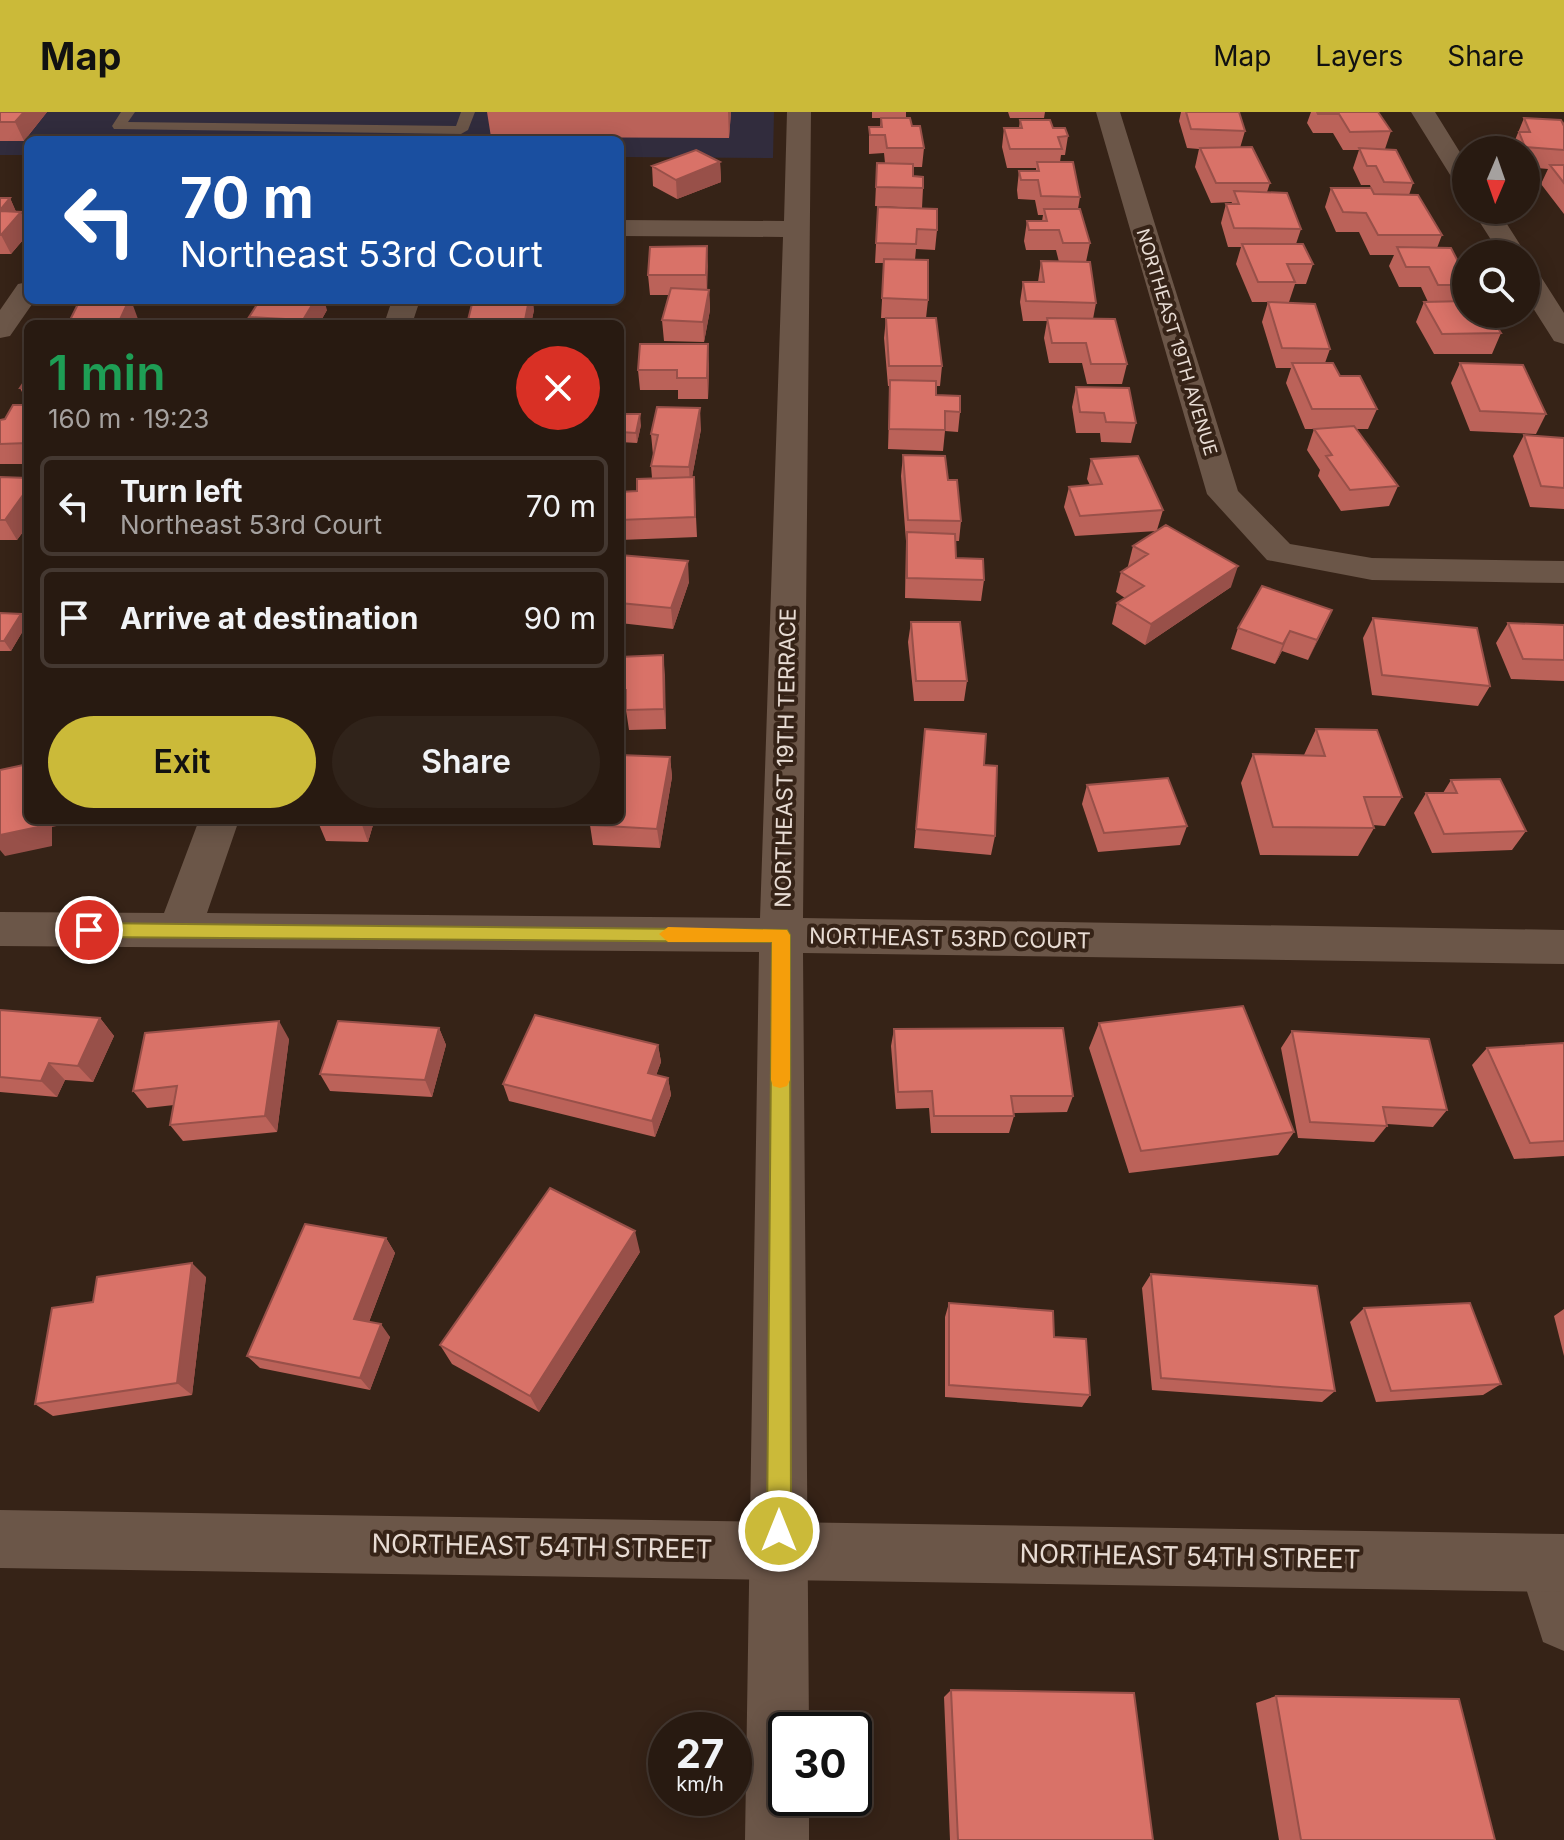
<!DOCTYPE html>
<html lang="en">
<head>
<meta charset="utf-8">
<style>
	:root { --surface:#281a11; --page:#30231a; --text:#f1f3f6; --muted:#a5a19f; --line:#443831; --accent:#cbba39 }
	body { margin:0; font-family:Inter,sans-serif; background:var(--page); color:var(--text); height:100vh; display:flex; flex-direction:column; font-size:30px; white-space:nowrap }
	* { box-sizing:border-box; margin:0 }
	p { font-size:26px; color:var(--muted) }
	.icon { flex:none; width:44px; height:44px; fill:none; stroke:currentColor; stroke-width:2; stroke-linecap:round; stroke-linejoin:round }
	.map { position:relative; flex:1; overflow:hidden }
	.details { position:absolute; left:24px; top:208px; width:600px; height:504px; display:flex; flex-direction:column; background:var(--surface); border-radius:12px; box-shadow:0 4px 20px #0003,0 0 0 2px var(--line) }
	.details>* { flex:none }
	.guide { position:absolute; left:24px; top:24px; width:600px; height:168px; border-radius:12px; box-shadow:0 4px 20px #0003,0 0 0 2px var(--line); background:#1a4fa0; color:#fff; overflow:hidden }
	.needle { width:52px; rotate:182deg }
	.tools { position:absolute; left:1452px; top:24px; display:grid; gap:16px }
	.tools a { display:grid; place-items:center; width:88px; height:88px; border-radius:50%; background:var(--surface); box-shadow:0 4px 20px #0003,0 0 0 2px var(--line); font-size:40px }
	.speed { position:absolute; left:648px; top:1600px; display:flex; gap:16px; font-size:40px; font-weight:700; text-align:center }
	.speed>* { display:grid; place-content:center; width:104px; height:104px; border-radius:50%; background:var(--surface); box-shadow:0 4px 20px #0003,0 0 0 2px var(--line); line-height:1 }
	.speed small { font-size:20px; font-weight:400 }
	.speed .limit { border:4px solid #111; border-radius:12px; background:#fff; color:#111 }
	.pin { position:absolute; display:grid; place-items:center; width:68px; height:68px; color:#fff; margin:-34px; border:4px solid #fff; border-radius:50%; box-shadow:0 2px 8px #0007 }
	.me { position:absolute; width:88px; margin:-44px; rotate:0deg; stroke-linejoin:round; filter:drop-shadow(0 0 6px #0008) }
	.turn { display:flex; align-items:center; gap:28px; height:168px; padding:0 24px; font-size:36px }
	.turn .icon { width:104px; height:104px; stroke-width:2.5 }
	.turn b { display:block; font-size:56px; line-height:68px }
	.round { display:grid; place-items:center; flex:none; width:84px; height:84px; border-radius:42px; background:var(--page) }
	.head { display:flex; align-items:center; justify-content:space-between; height:136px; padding:0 24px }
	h1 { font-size:48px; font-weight:600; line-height:60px; color:#1e9e55 }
	.action { display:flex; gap:16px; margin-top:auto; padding:16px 24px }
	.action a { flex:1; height:92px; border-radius:48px; background:var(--accent); color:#111; font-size:32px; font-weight:600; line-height:92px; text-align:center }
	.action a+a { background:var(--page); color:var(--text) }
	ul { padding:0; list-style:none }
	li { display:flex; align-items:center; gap:24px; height:100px; margin:0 16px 12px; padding:0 8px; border:4px solid var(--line); border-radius:12px }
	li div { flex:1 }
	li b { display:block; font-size:30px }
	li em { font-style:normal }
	header { display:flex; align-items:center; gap:48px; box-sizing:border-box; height:112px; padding:0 40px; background:var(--accent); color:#111 }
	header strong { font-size:38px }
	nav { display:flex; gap:44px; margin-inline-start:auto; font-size:28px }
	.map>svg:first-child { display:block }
	.commercial { fill:#312c3d }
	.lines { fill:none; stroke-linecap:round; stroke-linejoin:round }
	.lane { fill:#6b5648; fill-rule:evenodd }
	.street { fill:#6b5648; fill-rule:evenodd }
	.secondary { fill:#6b5648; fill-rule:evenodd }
	.wall { fill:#bb6259 }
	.shaded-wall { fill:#985049 }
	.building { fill:#d97268; stroke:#985049; stroke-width:2 }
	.route { fill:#cbba39; stroke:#847925; stroke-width:2 }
	.slow { fill:#f59e0b }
	.labels { text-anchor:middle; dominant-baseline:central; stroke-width:8; stroke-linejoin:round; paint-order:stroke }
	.far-street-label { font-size:18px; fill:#e8dcd4; stroke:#362317 }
	.street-label { font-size:22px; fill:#e8dcd4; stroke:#362317 }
	.near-street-label { font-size:26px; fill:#e8dcd4; stroke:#362317 }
</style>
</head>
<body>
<header>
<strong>Map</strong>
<nav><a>Map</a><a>Layers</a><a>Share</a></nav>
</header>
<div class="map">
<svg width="1564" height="1728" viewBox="0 0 1564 1728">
	<rect width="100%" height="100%" fill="#362317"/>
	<path class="commercial" d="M0,0H774L773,46L620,45V28H28V43H0Z"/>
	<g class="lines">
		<path class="lane" d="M121,0H135L128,10L456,14L461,0H475L468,18L461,22L114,17L112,14Z"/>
		<path class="street" d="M787,0H811L803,806L1564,818V852L803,841L809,1618H786V1686H809V1728H745L759,840L0,834V800L164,801L199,708H239L207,801L760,806L783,125L620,124V108L784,109Z
			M1096,0H1120L1238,379L1290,432L1372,446L1564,449V471L1372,468L1267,448L1207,382Z
			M1411,0H1435L1466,50V76L1457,74Z
			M1472,98H1498L1526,142H1500Z
			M1526,155L1536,157L1564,201V232L1554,229L1526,185Z
			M28,170V188H35L10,224L0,226V198L18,172Z
			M392,188H420L412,212H384Z
			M1547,1422L1564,1429V1539L1543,1530L1518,1451L1526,1430Z"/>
		<path class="secondary" d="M0,1398L1564,1422V1480L0,1456Z"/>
	</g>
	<path class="wall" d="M0,0H47L24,29H0Z
		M487,0H731L729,26L491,25Z
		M872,0H906V6L912,14L924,36L922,55H913V64L923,76L922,96L875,94L877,51H885L884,41L869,42V15H880L881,6H888H872Z
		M1008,0H1045L1044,6H1010Z
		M1181,0H1239L1245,19L1240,36L1270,71L1267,80L1301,117L1296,132L1313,152L1306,172H1295L1289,190L1330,237L1325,251L1377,297L1368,317H1356L1398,374L1389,394L1341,399L1318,364L1320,358L1307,338L1314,317H1318H1305L1286,271L1291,256H1276L1262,210L1268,190H1252L1236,152L1241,135H1228L1221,111L1226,92H1231L1232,90L1211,91L1195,55L1199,37L1187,36L1179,9Z
		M1311,0H1378L1391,19L1385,37L1413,71L1409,83L1442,123L1437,136L1466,165V184L1464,189L1501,221L1492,242H1434L1416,210L1424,190H1428L1421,175H1399L1389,154L1394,143H1370L1359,120H1336L1325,95L1331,76L1372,79L1370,73H1361L1353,56L1359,38H1343L1333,21H1313L1307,11Z
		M1524,6L1563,12L1564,9V102L1541,72L1548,57L1526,55V38H1511Z
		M1020,8L1053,16L1068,24L1065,43H1061L1060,50L1080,85L1078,97L1090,131L1086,150L1096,191L1093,207L1127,252L1122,272H1087L1082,251H1049L1044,226L1047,209H1023L1020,190L1023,170H1038L1041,149L1059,150L1056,138H1026L1024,129L1027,109H1042L1043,103H1038L1035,88L1018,87L1017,78L1019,59H1036V56H1007L1002,35L1004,16H1019Z
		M720,50L721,70L677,87L653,74L652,54Z
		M0,86H10L16,100L28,114V122L11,142H0Z
		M878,95L937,118L935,138L916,137L915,148L928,188L926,206L942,254L940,274H936V283L960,300L958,320L945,319L943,339L888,337L890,274H888L884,226L886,206H881L884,151H875Z
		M707,134V178H709L710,198L704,230L664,229L662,208L669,183H650L648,163Z
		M327,198L319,212H252L249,205Z
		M534,198L531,212H468V208Z
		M1460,251L1546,302L1536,322L1470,319L1451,271Z
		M709,252L708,287H678V278H640L638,258Z
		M28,264V292L20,276Z
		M1076,275L1136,311L1131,331L1101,330L1100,321H1076L1072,295Z
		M28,293V352H0V308L5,307Z
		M620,302L641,313L637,331L620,330Z
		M701,317L692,365H694L697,425L620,428V380L637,379L652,366L651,354L653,343L651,322Z
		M1524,323L1564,326V397L1530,395L1513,344Z
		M903,343L948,368L961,409L959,429H955L956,446L984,468L981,489L905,486L906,429L901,364Z
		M1091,347L1163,398L1157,418L1231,475L1145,533L1112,512L1117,491L1125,486L1116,480L1121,460L1129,455L1128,454L1133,434L1157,419L1075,424L1064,395L1069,375L1090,373L1087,367Z
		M0,365L28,366V413L17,428H0Z
		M620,443L689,470L673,517L620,511Z
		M1332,498L1308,548L1282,539L1275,552L1231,537L1238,516Z
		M0,501L21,502L27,512L11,539H0Z
		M1373,506L1490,574L1478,594L1372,583L1363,526Z
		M911,510L967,569L964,589H914L908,530Z
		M1508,511L1564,513V569L1511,567L1496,531Z
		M663,543L666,617L629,618L626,598H620V545Z
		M925,617L984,653L995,724L991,743L914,736Z
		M1316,617L1402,685L1385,714L1373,713L1374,716L1358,744L1260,743L1241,671L1253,642L1304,643Z
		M670,645L672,665L660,736L593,733L590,713Z
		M1451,668L1526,719L1512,738L1432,741L1414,701L1426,681H1443Z
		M1087,673L1187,714L1180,733L1098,740L1082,692Z
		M318,708H413L411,713H373L368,730L326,729L318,710Z
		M0,898L100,906L114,924L93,970L65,968L57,985L0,980Z
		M1099,911L1294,1020L1278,1043L1129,1061L1089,936Z
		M439,916L446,933L432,985L330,979L320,962Z
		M894,917L1073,984L1067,1000L1013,1001L1014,1004L1009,1021H931L929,996L896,997L891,934Z
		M1292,919L1447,998L1433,1015L1387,1012V1014L1374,1030L1298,1026L1281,936Z
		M289,927L277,1020L183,1029L170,1013L174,993L147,996L133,979Z
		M1564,931V1044L1514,1047L1472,953L1487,936Z
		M658,933L661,950L656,963L668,966L671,983L655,1025L509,989L503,972Z
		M386,1126L395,1141L369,1210L390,1225L370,1278L260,1256L247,1244Z
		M640,1140L539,1300L452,1252L440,1233Z
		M1151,1162L1335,1279L1322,1290L1152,1278L1142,1176Z
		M206,1165L192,1283L53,1304L35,1292L93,1190Z
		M949,1191L1054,1225L1090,1283L1082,1295L945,1285V1205Z
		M1364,1196L1501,1272L1483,1283L1376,1290L1350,1210Z
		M1564,1197V1244L1554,1204Z
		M951,1578L1153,1728H950L944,1585Z
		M1276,1584L1495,1728H1279L1256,1591Z"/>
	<path class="shaded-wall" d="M24,0H47L24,29L15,10Z
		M728,0H731L729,26Z
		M720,50L721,70L677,87L676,68Z
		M10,86L18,104L21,100L28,114V122L11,142L1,123L0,98Z
		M707,134L708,154L707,183L706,163Z
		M709,178L710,198L704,230L703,210Z
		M119,188H131L138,207L136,212H118Z
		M315,188H324L327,198L319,212H304L303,208Z
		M529,188H533L534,198L531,212H525V208Z
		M708,232L709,252L708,287L707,266Z
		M700,296L701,317L690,376L689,355Z
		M640,302L641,313L637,331L636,321Z
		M28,376V413L17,428L5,408Z
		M688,449L689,470L673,517L671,496Z
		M1238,454L1231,475L1145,533L1151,512Z
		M1332,498L1323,518L1308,548L1317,528Z
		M21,502L27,512L11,539L4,529Z
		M1290,519L1282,539L1275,552L1283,532Z
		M663,543L665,563L666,617L664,597Z
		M670,645L672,665L660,736L657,717Z
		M38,708H84L52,715V734L5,744L0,738V723Z
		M361,708H371L373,713L368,730L361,710Z
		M100,906L114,924L93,970L78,954Z
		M279,909L289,927L277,1020L265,1004Z
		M439,916L446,933L432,985L425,968Z
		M658,933L661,950L651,978L648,961Z
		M49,951L65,968L57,985L41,969Z
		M668,966L671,983L655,1025L652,1009Z
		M635,1119L640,1140L539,1300L530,1284Z
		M386,1126L395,1141L365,1220L354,1207Z
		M192,1151L206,1165L192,1283L177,1271Z
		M381,1212L390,1225L370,1278L360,1266Z"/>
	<path class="building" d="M0,0H24L15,10H0Z
		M1186,0H1239L1245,19L1191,17Z
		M1317,0H1378L1391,19L1350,20L1339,2H1318Z
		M881,6H910L912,14H920L924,36H887L885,23H870L869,15H882Z
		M1524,6L1561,8L1564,14V38L1525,35L1519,20H1530Z
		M1020,8H1050L1053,16H1065L1068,24L1058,25L1062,37H1010L1004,16H1022Z
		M1252,35L1270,71H1216L1200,36Z
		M1359,36L1396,38L1413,71L1384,70L1376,54H1367Z
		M696,38L720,50L676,68L652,54Z
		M1037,50H1073L1080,85L1041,84L1038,68H1021L1019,59H1039Z
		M877,51L913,52V64L923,65V76L876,75Z
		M1550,53H1564V71Z
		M1331,76H1371L1374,82L1418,83L1442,123H1378L1366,101L1343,100Z
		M1234,79L1287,81L1301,117L1234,116L1226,92H1239Z
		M0,86H10L0,98Z
		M878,95L937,97V118L917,117L916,132L876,131Z
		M1044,97H1080L1090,131H1063L1059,118H1029L1027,109H1047Z
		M0,99L21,100L1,123H0Z
		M1242,132H1303L1313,152H1287L1295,170H1258Z
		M707,134L706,163H648L650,135Z
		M1397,135L1451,136L1466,165V173H1438L1429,155H1406Z
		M884,147L928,148V188L882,186Z
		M1041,149L1090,150L1096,191L1026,189L1023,170H1044Z
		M671,176L709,178L703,210L662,208Z
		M80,188H129L118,212H68Z
		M260,188H315L303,208L249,205Z
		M473,188H529L525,208H468Z
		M1466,189V202H1489L1501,221L1442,222L1424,190Z
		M1268,190L1315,192L1330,237L1282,236Z
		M886,206H936L942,254H889Z
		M1047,206L1115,207L1127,252H1091L1086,231H1052Z
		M640,232H708L707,266H677V258H638Z
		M1292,251H1333L1340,264H1360L1377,297H1312Z
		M1460,251L1523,253L1546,302L1480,299Z
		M28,264V276H20Z
		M890,268L936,269V283L960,284V300L945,299V318L889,317Z
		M1076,275L1129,276L1136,311L1106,310L1104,301L1080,300Z
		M13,293H28V331L0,332V308L5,307Z
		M657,295L700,296L689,355L651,354L658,323L651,322Z
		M620,302H640L636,321L620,320Z
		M1354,314L1398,374L1350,378L1326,344L1332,343L1314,317Z
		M1524,323L1564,326V376L1541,374Z
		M903,343L945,344L948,368H957L961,409L908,408Z
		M1138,344L1163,398L1080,404L1069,375L1102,372L1091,347Z
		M0,365L28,366V376L5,408H0Z
		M694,365L695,405L620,408V380L637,379V367Z
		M1166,413L1238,454L1151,512L1117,491L1144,474L1121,460L1148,442L1133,434Z
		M907,420L955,422L956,446L983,447L984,468L907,466Z
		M620,443L688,449L671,496L620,491Z
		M1262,474L1332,498L1317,528L1290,519L1283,532L1238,516Z
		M0,501L21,502L4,529H0Z
		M1373,506L1477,516L1490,574L1382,563Z
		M911,510H960L967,569H916Z
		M1508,511L1564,513V548L1523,547Z
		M663,543L664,597L626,598V578H620V545Z
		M925,617L986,622L984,653L997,654L995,724L916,717Z
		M1316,617L1377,618L1402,685H1364L1374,716L1273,715L1253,642L1325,644Z
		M620,643L670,645L657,717L590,713L591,708H620Z
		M28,652V708H38V715L0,723V658Z
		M1168,666L1187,714L1104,721L1087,673Z
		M1500,667L1526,719L1444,722L1426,681H1457L1451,668Z
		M318,708H361V710H318Z
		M1243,894L1294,1020L1141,1039L1099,911Z
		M0,898L100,906L78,954L49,951L41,969L0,965Z
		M535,903L658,933L648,961L668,966L652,1009L503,972Z
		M279,909L265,1004L170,1013L177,974L133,979L145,921Z
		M338,909L439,916L425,968L320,962Z
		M1063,916L1073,984H1011L1014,1004H934L932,979L898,980L894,917Z
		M1292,919L1429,927L1447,998L1383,995L1387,1014L1310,1010Z
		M1564,931V1029L1530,1031L1487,936Z
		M550,1076L635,1119L530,1284L440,1233Z
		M305,1112L386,1126L354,1207L381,1212L360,1266L247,1244Z
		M192,1151L177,1271L35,1292L52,1196L93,1190L97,1165Z
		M1151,1162L1317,1174L1335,1279L1161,1266Z
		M949,1191L1053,1199L1054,1225L1086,1227L1090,1283L949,1273Z
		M1470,1191L1501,1272L1391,1279L1364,1196Z
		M951,1578L1134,1581L1153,1728H958Z
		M1276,1584L1459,1587L1495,1728H1301Z"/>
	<path class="route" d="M89,811L787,818L790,823L791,1419L788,1427L779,1431L771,1427L767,1419L772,830L89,825L81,818Z"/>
	<path class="slow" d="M668,815L787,818L790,823V968L787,974L780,976L773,974L771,968L772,830H668L659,822Z"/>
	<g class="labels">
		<g class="far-street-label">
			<text transform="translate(1177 230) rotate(73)">NORTHEAST 19TH AVENUE</text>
		</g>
		<g class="street-label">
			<text transform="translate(785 646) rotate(-89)">NORTHEAST 19TH TERRACE</text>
			<text transform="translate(950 826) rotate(1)">NORTHEAST 53RD COURT</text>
		</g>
		<g class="near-street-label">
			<text transform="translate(542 1434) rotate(1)">NORTHEAST 54TH STREET</text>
			<text transform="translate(1190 1444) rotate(1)">NORTHEAST 54TH STREET</text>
		</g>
	</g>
</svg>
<div class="tools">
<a><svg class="needle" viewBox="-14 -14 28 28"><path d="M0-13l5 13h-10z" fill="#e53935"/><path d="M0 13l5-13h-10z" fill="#a5a19f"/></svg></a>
<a><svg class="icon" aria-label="search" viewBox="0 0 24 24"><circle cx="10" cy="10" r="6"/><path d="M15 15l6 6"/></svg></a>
</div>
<div class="speed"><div>27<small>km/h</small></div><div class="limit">30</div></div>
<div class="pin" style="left:89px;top:818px;background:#d93025"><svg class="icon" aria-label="arrive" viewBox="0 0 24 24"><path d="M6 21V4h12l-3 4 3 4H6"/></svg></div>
<svg class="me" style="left:779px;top:1419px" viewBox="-20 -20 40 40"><circle r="17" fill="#cbba39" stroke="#fff" stroke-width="3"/><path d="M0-11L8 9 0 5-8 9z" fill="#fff"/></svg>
<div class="guide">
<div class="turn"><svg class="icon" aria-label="left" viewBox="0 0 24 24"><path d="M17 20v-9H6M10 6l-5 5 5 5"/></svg><div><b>70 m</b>Northeast 53rd Court</div></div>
</div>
<section class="details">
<div class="head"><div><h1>1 min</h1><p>160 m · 19:23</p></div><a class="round" style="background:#d93025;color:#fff"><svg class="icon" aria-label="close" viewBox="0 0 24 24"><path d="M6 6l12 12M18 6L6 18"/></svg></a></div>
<ul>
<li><svg class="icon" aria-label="left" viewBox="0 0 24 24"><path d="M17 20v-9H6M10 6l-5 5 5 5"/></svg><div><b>Turn left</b><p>Northeast 53rd Court</p></div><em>70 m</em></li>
<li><svg class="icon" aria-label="arrive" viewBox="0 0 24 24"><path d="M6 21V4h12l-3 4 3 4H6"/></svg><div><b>Arrive at destination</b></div><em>90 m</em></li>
</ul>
<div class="action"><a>Exit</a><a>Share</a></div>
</section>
</div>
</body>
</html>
